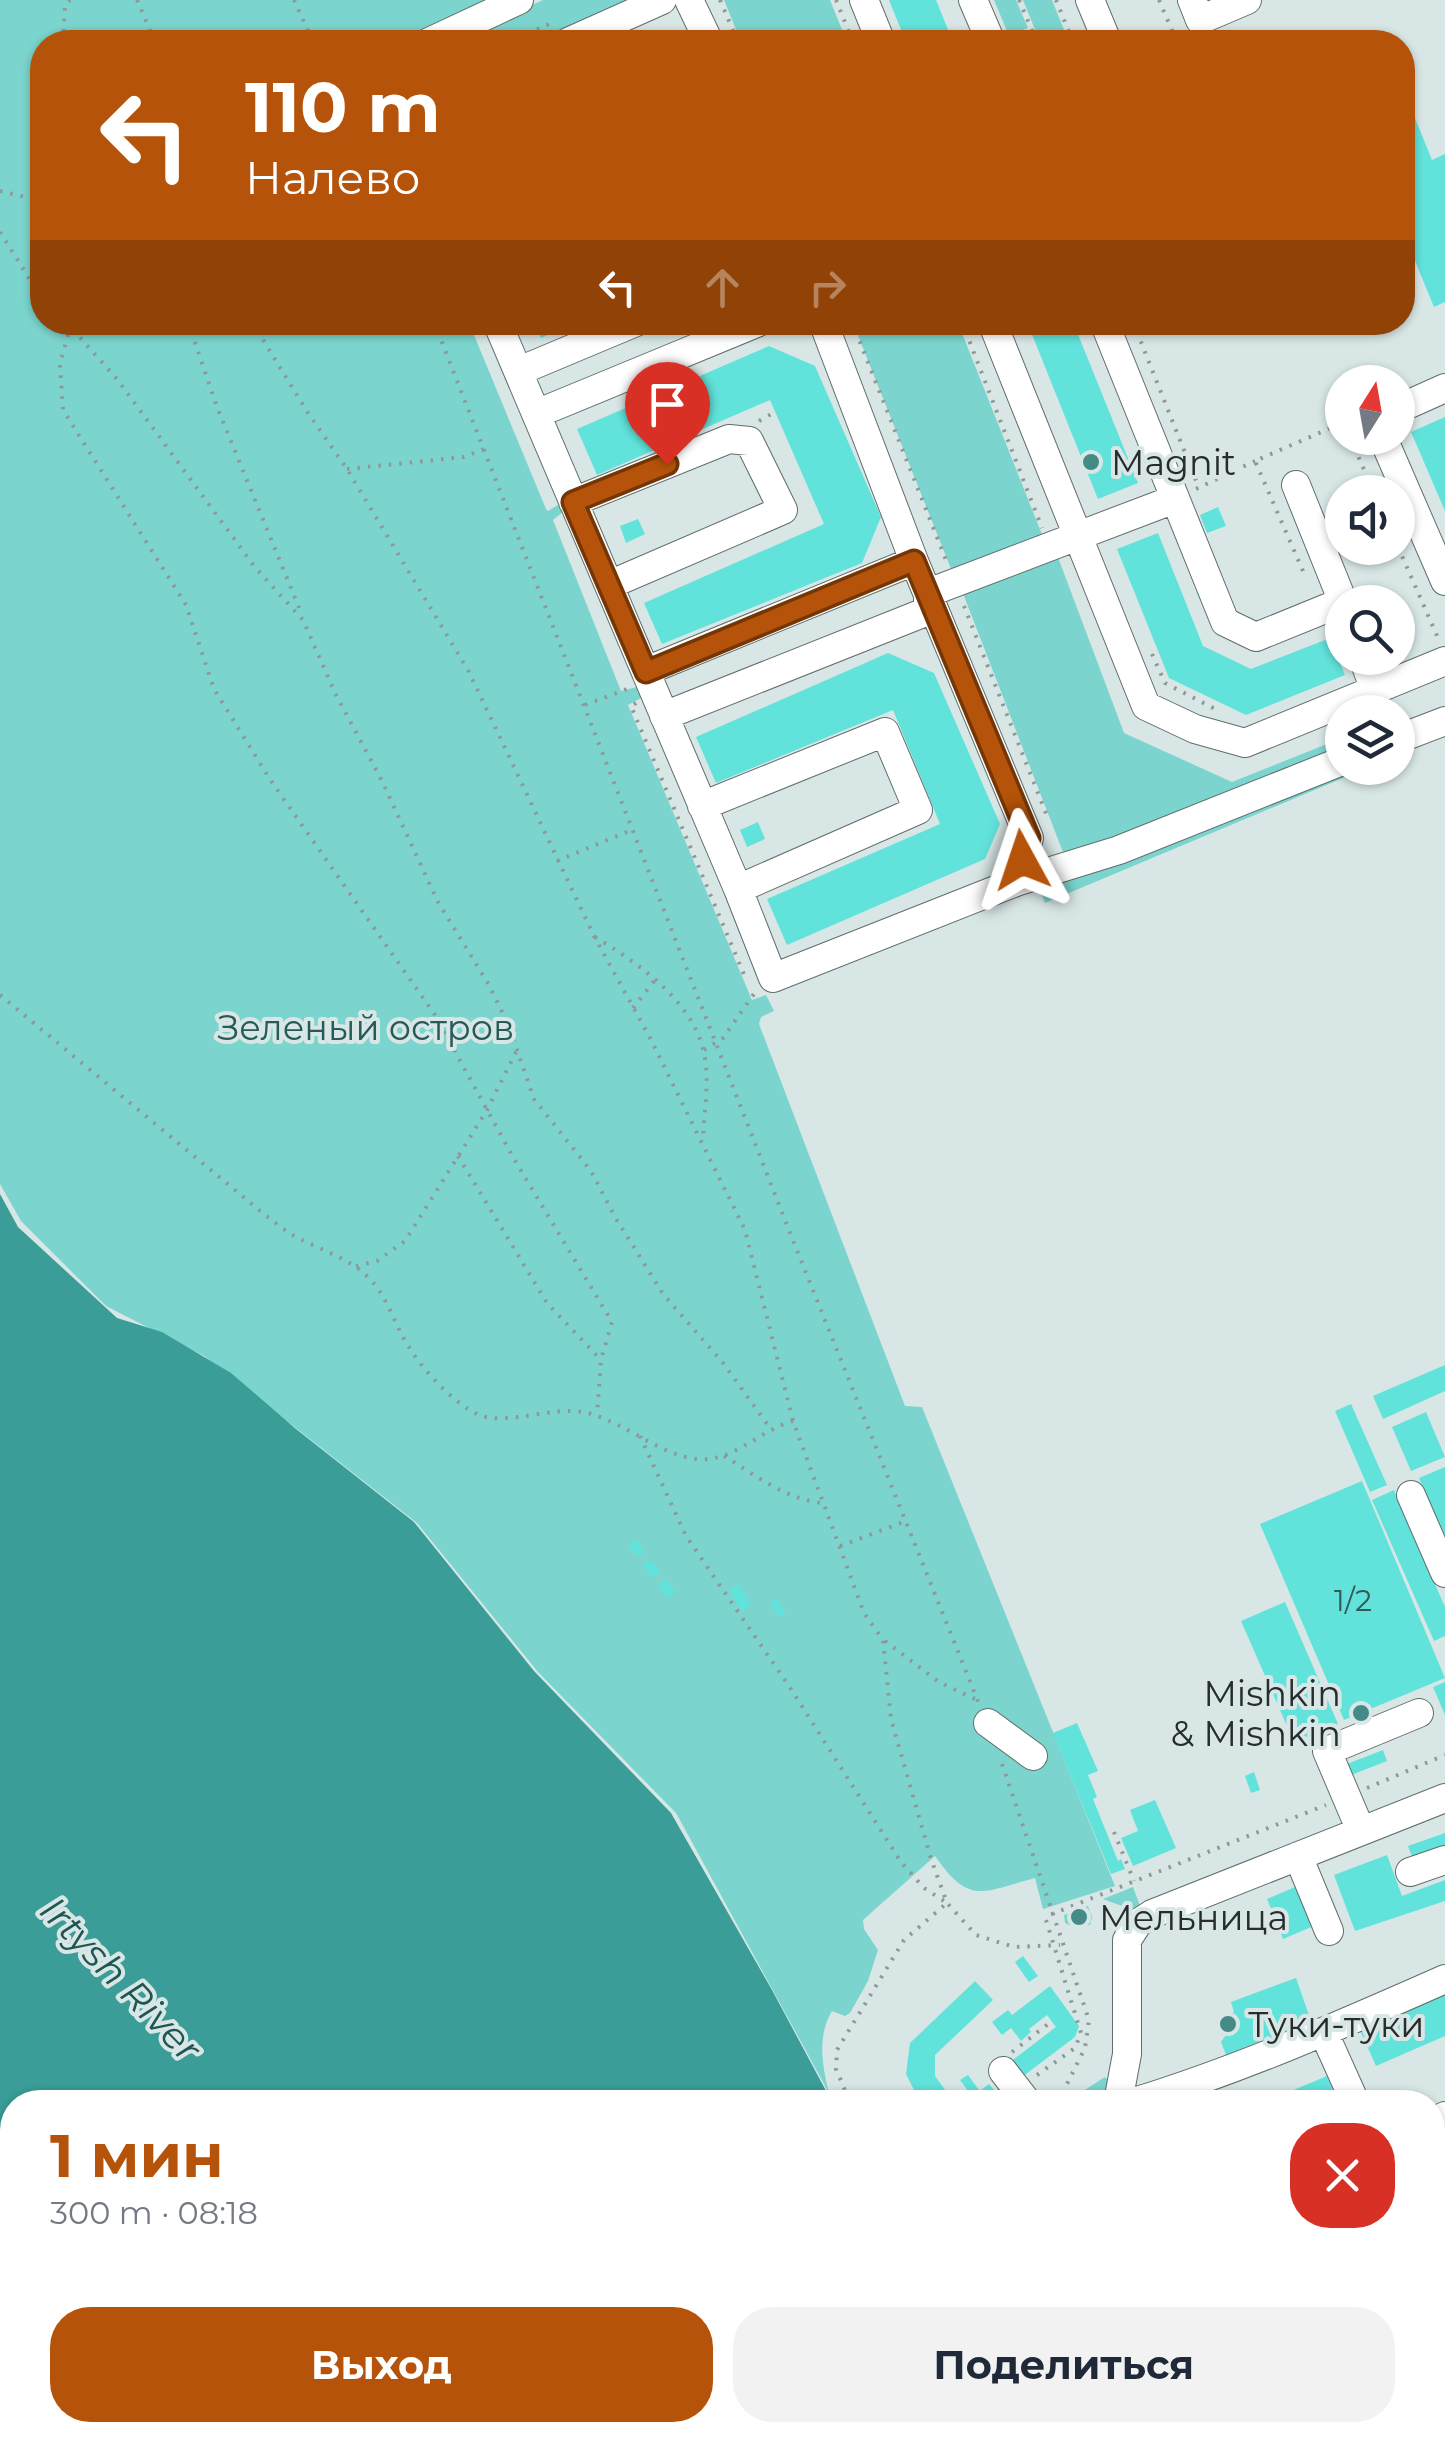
<!DOCTYPE html>
<html lang="ru">
<head>
<meta charset="utf-8">
<style>
	:root { --surface:#fff; --page:#f2f2f3; --text:#1f2937; --muted:#747a83; --accent:#b45309 }
	body { margin:0; font-family:Montserrat,sans-serif; background:var(--page); color:var(--text); height:100vh; display:flex; flex-direction:column; font-size:38px; white-space:nowrap }
	* { box-sizing:border-box; margin:0 }
	p { font-size:32px; color:var(--muted) }
	.icon { flex:none; width:55px; height:55px; fill:none; stroke:currentColor; stroke-width:2; stroke-linecap:round; stroke-linejoin:round }
	.map { position:relative; flex:1; overflow:hidden }
	.details { position:absolute; left:0px; top:2090px; width:1445px; height:352px; display:flex; flex-direction:column; background:var(--surface); border-radius:40px 40px 0 0; box-shadow:0 2px 8px #0004 }
	.details>* { flex:none }
	.hud { position:absolute; left:30px; top:30px; width:1385px; height:305px; border-radius:40px; box-shadow:0 2px 8px #0004; background:#b45309; color:#fff; overflow:hidden }
	.needle { width:65px; rotate:11deg }
	.controls { position:absolute; left:1325px; top:365px; display:grid; gap:20px }
	.controls a { display:grid; place-items:center; width:90px; height:90px; border-radius:50%; background:var(--surface); box-shadow:0 2px 8px #0004; font-size:50px }
	.pin { position:absolute; display:grid; place-items:center; width:85px; height:85px; color:#fff; margin:-102px -42px; border-radius:50% 50% 50% 0; rotate:-45deg; box-shadow:0 0 10px #0007 }
	.pin .icon { rotate:45deg }
	.me { position:absolute; width:110px; margin:-55px; rotate:355deg; stroke-linejoin:round; filter:drop-shadow(0 0 8px #0008) }
	.turn { display:flex; align-items:center; gap:35px; height:210px; padding:0 50px; font-size:45px }
	.turn .icon { width:130px; height:130px; stroke-width:2.5 }
	.turn b { display:block; font-size:70px; line-height:85px }
	.lanes { display:flex; align-items:center; height:95px; padding:0 50px; background:#0003; justify-content:center; gap:50px; direction:ltr }
	.lanes .off { opacity:.35 }
	.round { display:grid; place-items:center; flex:none; width:105px; height:105px; border-radius:40px; background:var(--page) }
	.head { display:flex; align-items:center; justify-content:space-between; height:170px; padding:0 50px }
	h1 { font-size:60px; font-weight:700; line-height:75px; color:var(--accent) }
	.action { display:flex; gap:20px; margin-top:auto; padding:20px 50px }
	.action a { flex:1; height:115px; border-radius:40px; background:var(--accent); color:#fff; font-size:40px; font-weight:700; line-height:115px; text-align:center }
	.action a+a { background:var(--page); color:var(--text) }
	.map>svg:first-child { display:block }
	.green { fill:#7bd5ce }
	.water { fill:#3a9d97 }
	.building { fill:#61e2da }
	.lines { fill:none; stroke-linecap:round; stroke-linejoin:round }
	.minor-casing { stroke:#606d6c; stroke-width:30 }
	.path { stroke:#8d9897; stroke-width:4; stroke-dasharray:2.5 8; stroke-linecap:butt }
	.minor { stroke:#fff; stroke-width:28 }
	.route-casing { stroke:#753606; stroke-width:25 }
	.route { stroke:#b45309; stroke-width:18 }
	.poi-dot { fill:#448b87; stroke:#d8e7e6; stroke-width:4 }
	.labels { text-anchor:middle; dominant-baseline:central; stroke-width:8; stroke-linejoin:round; paint-order:stroke }
	.number-label { font-size:30px; fill:#365a58 }
	.poi-label { font-size:35px; fill:#272d2c; stroke:#d8e7e6; text-anchor:start }
	.park-label { font-size:35px; fill:#255b58; stroke:#d8e7e6 }
	.water-label { font-size:38px; font-style:italic; fill:#1f5653; stroke:#d8e7e6 }
</style>
</head>
<body>
<div class="map">
<svg width="1445" height="2441" viewBox="0 0 1445 2441">
	<rect width="100%" height="100%" fill="#d8e7e6"/>
	<path class="green" d="M0,0H495L406,42H42V322L469,323L546,509L548,511L561,503L564,511L553,520L621,691L637,687L641,698L628,705L752,1000L766,995L774,1011L761,1017L759,1024L905,1406L922,1407L1115,1886L1043,1909L1035,1878C982,1892 970,1906 935,1856L863,1920L864,1929L878,1950L868,1981L850,2013L845,2016L832,2011C817,2036 822,2065 829,2093L676,1813L538,1672L417,1523L204,1356L106,1306L21,1221L0,1184Z
		M543,0H632L536,42H451Z
		M724,0H830L847,42H741Z
		M994,0H1016L1028,28L1009,36Z
		M1023,0H1052L1069,42H1040Z
		M853,323H958L1043,537L953,574Z
		M1056,552L1124,733L1232,782L1342,738V768H1367L1045,903L1035,879L1066,860L962,591Z
		M1133,1887L1140,1906L1130,1909L1103,1899Z
		M1088,1906L1092,1917L1090,1925L1076,1928L1065,1923L1064,1915Z
		M1105,2077L1115,2087L1107,2102H1066Z
		M1432,2184L1445,2236V2372L1441,2376L1445,2387V2441L1433,2412Z
		M1168,2430H1200L1204,2441H1152Z
		M1239,2430H1320L1325,2441H1244Z"/>
	<path class="water" d="M0,1194L18,1227L117,1318L162,1332L231,1373L296,1429L414,1522L534,1671L671,1813L772,1990L832,2102H12V2430H1037L1044,2441H0Z"/>
	<path class="building" d="M889,0H936L953,42H906Z
		M1402,86L1432,160L1445,154V302L1434,307L1402,229Z
		M534,322H576L541,338Z
		M1027,322H1073L1138,483L1098,499Z
		M769,346L815,366L881,517L862,563L662,644L644,603L824,524L770,400L597,475L577,429Z
		M1445,417V511L1411,432Z
		M1218,507L1226,526L1207,533L1200,515Z
		M638,519L645,534L626,543L620,526Z
		M1158,533L1203,646L1251,669L1330,638L1345,675L1246,715L1169,678L1117,549Z
		M888,653L934,673L1000,824L985,859L787,945L767,899L940,824L893,710L716,783L696,737Z
		M758,822L765,839L747,847L740,830Z
		M1445,1365V1391L1383,1419L1373,1396Z
		M1351,1404L1387,1485L1370,1492L1335,1411Z
		M1426,1412L1445,1457L1411,1471L1392,1427Z
		M1445,1467V1539L1419,1478Z
		M1362,1481L1445,1678L1344,1720L1260,1524Z
		M1394,1490L1445,1607V1636L1434,1641L1372,1500Z
		M636,1539L645,1552L637,1557L628,1545Z
		M651,1560L660,1572L652,1578L643,1565Z
		M666,1579L675,1592L667,1598L658,1585Z
		M739,1584L751,1605L742,1611L729,1591Z
		M777,1599L786,1613L779,1617L770,1603Z
		M1285,1602L1338,1724L1294,1742L1241,1621Z
		M1445,1682V1715L1433,1687Z
		M1077,1723L1098,1771L1088,1775L1097,1797L1093,1799L1118,1861L1121,1859L1125,1869L1111,1874L1053,1733Z
		M1383,1750L1387,1761L1351,1775L1347,1764Z
		M1254,1772L1260,1790L1251,1793L1245,1776Z
		M1155,1800L1176,1848L1133,1866L1121,1838L1138,1831L1130,1810Z
		M1445,1833V1851L1414,1862L1408,1846Z
		M1387,1855L1402,1896L1445,1880V1901L1355,1931L1334,1875Z
		M1300,1885L1316,1925L1283,1939L1267,1899Z
		M1023,1956L1038,1976L1029,1982L1015,1962Z
		M1296,1978L1311,2021L1226,2055L1221,2042L1228,2032L1222,2019L1234,2012L1231,2002Z
		M975,1981L993,2000L935,2055V2076L954,2102H920L906,2074L910,2043Z
		M1050,1986L1079,2026L1075,2037L1018,2080L1006,2065L1056,2027L1047,2015L1029,2029L1031,2032L1021,2041L1011,2028L1002,2035L992,2022L1008,2010L1012,2015Z
		M1445,1990V2036L1376,2066L1359,2028Z
		M968,2075L979,2090L971,2095L960,2080Z
		M1327,2076L1338,2102H1265L1303,2086Z
		M989,2084L995,2091L1002,2086L1011,2097L1004,2102H972L969,2099Z
		M1359,2430H1405L1409,2441H1364Z"/>
	<g class="lines">
		<defs>
			<path id="minor" d="M689,0L709,42
				M864,0L881,42
				M973,0L991,42
				M1090,0L1107,41
				M1192,0L1200,20L1247,0
				M429,42L519,0
				M568,42L662,0
				M497,322L738,889L773,978L1016,882L1029,838L914,561L823,322
				M992,322L1146,706L1195,729L1245,743L1445,661
				M1104,322L1225,622L1256,637L1342,602
				M519,371L636,322
				M1398,409L1445,388
				M536,414L759,322
				M1383,438L1445,581
				M1296,485L1343,602
				M573,502L729,439L749,441L783,510L609,585
				M1363,658L1375,690
				M646,671L914,561
				M664,716L928,611V593L1175,499
				M1398,739L1445,721
				M702,806L885,732L918,810L738,889
				M1016,882L1119,850L1342,761
				M1411,1495L1445,1573
				M988,1723L1033,1756
				M1361,1831L1327,1751L1419,1713
				M1298,1856L1329,1931
				M1410,1872L1445,1860
				M1324,2033L1355,2102
				M1003,2071L1027,2102
				M1118,2102L1127,2054V1940L1138,1923L1152,1914L1445,1798
				M1134,2102C1241,2069 1343,2024 1445,1979
				M1432,2122L1445,2116
				M1222,2430L1226,2441
				M1422,2430L1427,2441"/>
		</defs>
		<use href="#minor" class="minor-casing"/>
		<path class="path" d="M137,0L155,42
			M294,0L313,42
			M720,0L738,42
			M836,0L853,42
			M1019,0L1037,42
			M1056,0L1073,42
			M1159,0L1176,40L1170,42
			M1013,37L1032,30
			M63,42L65,5L70,0
			M508,42L554,22
			M0,191L42,201
			M0,232L42,299
			M66,322L117,379L254,566L303,620L335,693L382,781L438,902L489,985L508,1024L534,1099L591,1171L615,1217L663,1294L723,1363L770,1428
			M85,322L68,335L60,364L63,410L186,605L214,689L271,781L435,1015L514,1159L612,1322L601,1360L597,1415
			M188,322L217,407L302,615
			M252,322L308,413L347,469L469,672L594,936L650,1038L745,1230L793,1421L864,1613L883,1640L891,1719L931,1859L947,1903L976,1935L1014,1947L1060,1945
			M434,322L792,1238L979,1704
			M852,322L946,560
			M962,322L1042,528
			M1133,322L1199,488
			M759,421L775,412
			M1350,438L1374,492
			M347,469L464,457L484,449
			M1196,489L1255,461
			M1398,547L1438,638
			M1303,571L1255,461L1342,423
			M964,606L1047,816
			M1152,654L1165,683L1217,710
			M636,703L631,706L745,977
			M585,705L627,689
			M557,861L634,829
			M595,937C638,963 693,1001 704,1053C710,1079 704,1112 703,1139
			M0,995L265,1215C275,1222 285,1231 296,1237C321,1250 349,1258 369,1278C388,1298 393,1321 407,1344C422,1369 450,1400 477,1414C503,1427 552,1406 583,1412C625,1420 668,1464 710,1459C739,1455 764,1429 793,1421
			M633,1008L654,981
			M704,1050L723,1038L756,991
			M458,1156L547,1303L601,1360
			M356,1266L377,1261L405,1241L487,1110L516,1052
			M640,1436L686,1536L791,1689L901,1862L924,1888L947,1903L904,1940L837,2050L836,2069L850,2102
			M724,1456C755,1475 785,1499 822,1503
			M840,1546L906,1521
			M885,1641L939,1682L977,1700
			M1002,1764L1089,2020L1085,2048L1058,2102
			M1367,1788L1445,1755
			M1114,1832L1134,1881
			M1012,2052L1052,2021
			M1037,2075L1075,2048L1081,2033L1046,1920L1052,1914L1326,1805
			M1052,2430L1058,2441
			M1112,2430L1119,2441
			M1272,2430L1295,2441
			M1324,2430L1328,2441
			M1117,2439L1138,2430"/>
		<use href="#minor" class="minor"/>
	</g>
	<g class="lines">
		<defs>
			<path id="route" d="M667,464L573,502L646,672L914,561L1029,838L1022,860"/>
		</defs>
		<use href="#route" class="route-casing"/>
		<use href="#route" class="route"/>
	</g>
	<g class="poi-dot">
		<circle cx="1091" cy="462" r="10"/>
		<circle cx="1361" cy="1713" r="10"/>
		<circle cx="1079" cy="1917" r="10"/>
		<circle cx="1228" cy="2024" r="10"/>
	</g>
	<g class="labels">
		<g class="number-label">
			<text x="1353" y="1600">1/2</text>
		</g>
		<g class="poi-label">
			<text x="1111" y="462">Magnit</text>
			<text x="1341" y="1693" text-anchor="end">Mishkin<tspan x="1341" dy="40">&amp; Mishkin</tspan></text>
			<text x="1099" y="1917">Мельница</text>
			<text x="1248" y="2024">Туки-туки</text>
		</g>
		<g class="park-label">
			<text x="366" y="1027">Зеленый остров</text>
		</g>
		<g class="water-label">
			<text transform="translate(121 1979) rotate(46)">Irtysh River</text>
		</g>
	</g>
</svg>
<div class="controls">
<a><svg class="needle" viewBox="-14 -14 28 28"><path d="M0-13l5 13h-10z" fill="#e53935"/><path d="M0 13l5-13h-10z" fill="#747a83"/></svg></a>
<a><svg class="icon" aria-label="sound" viewBox="0 0 24 24"><path d="M4 9h4l5-4v14l-5-4H4zM17 9q2 3 0 6"/></svg></a>
<a><svg class="icon" aria-label="search" viewBox="0 0 24 24"><circle cx="10" cy="10" r="6"/><path d="M15 15l6 6"/></svg></a>
<a><svg class="icon" aria-label="layers" viewBox="0 0 24 24"><path d="M12 4l9 5-9 5-9-5zM3 14l9 5 9-5"/></svg></a>
</div>
<div class="pin" style="left:667px;top:464px;background:#d93025"><svg class="icon" aria-label="arrive" viewBox="0 0 24 24"><path d="M6 21V4h12l-3 4 3 4H6"/></svg></div>
<svg class="me" style="left:1022px;top:860px" viewBox="-20 -20 40 40"><path d="M0-17L14 15 0 8-14 15z" fill="#b45309" stroke="#fff" stroke-width="4"/></svg>
<div class="hud">
<div class="turn"><svg class="icon" aria-label="left" viewBox="0 0 24 24"><path d="M17 20v-9H6M10 6l-5 5 5 5"/></svg><div><b>110 m</b>Налево</div></div>
<div class="lanes"><svg class="icon" aria-label="left" viewBox="0 0 24 24"><path d="M17 20v-9H6M10 6l-5 5 5 5"/></svg><svg class="icon off" aria-label="ahead" viewBox="0 0 24 24"><path d="M12 20V5M6 11l6-6 6 6"/></svg><svg class="icon off" aria-label="right" viewBox="0 0 24 24"><path d="M7 20v-9h11M14 6l5 5-5 5"/></svg></div>
</div>
<section class="details">
<div class="head"><div><h1>1 мин</h1><p>300 m · 08:18</p></div><a class="round" style="background:#d93025;color:#fff"><svg class="icon" aria-label="close" viewBox="0 0 24 24"><path d="M6 6l12 12M18 6L6 18"/></svg></a></div>
<div class="action"><a>Выход</a><a>Поделиться</a></div>
</section>
</div>
</body>
</html>
